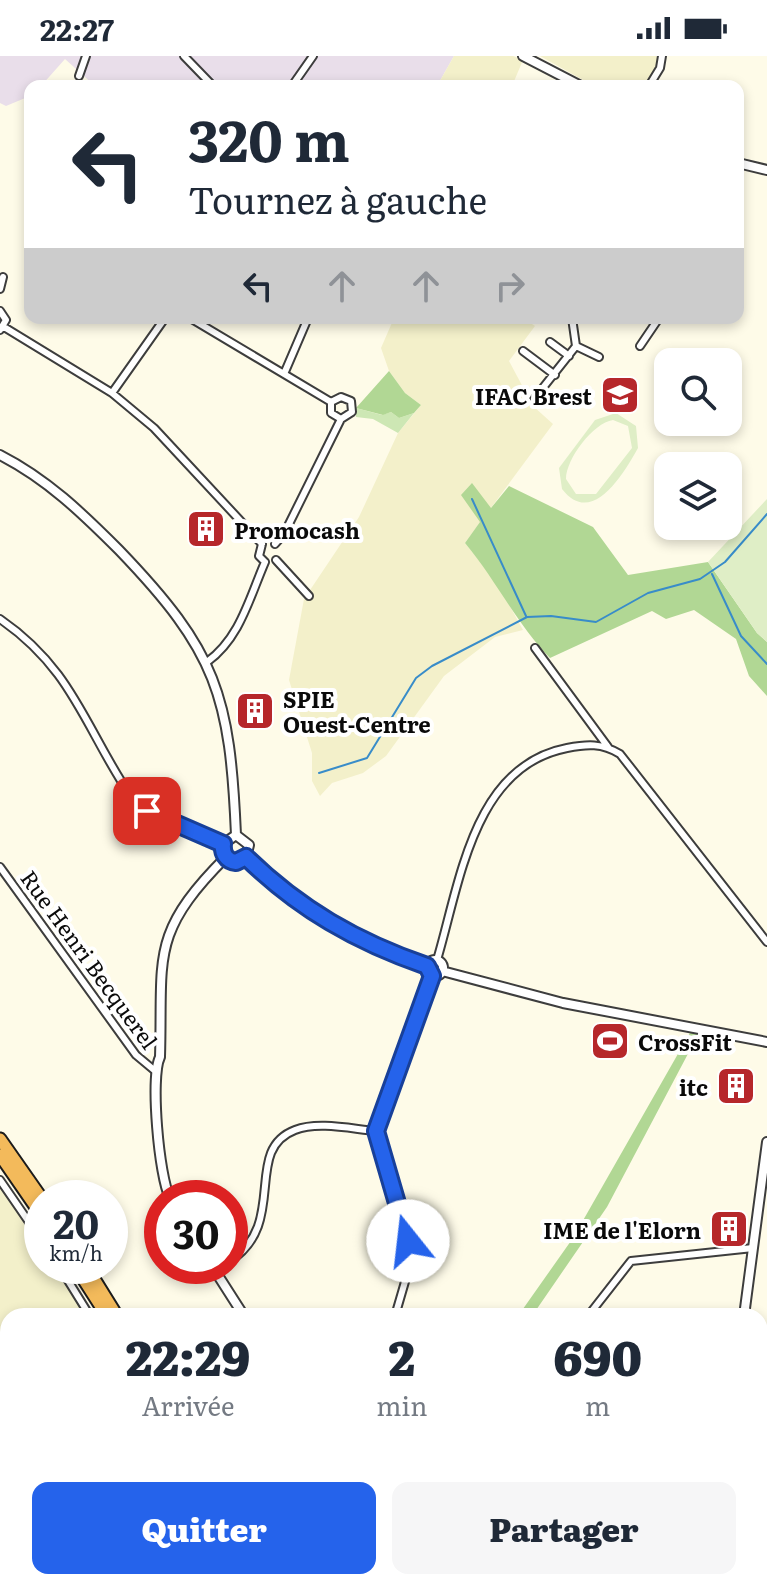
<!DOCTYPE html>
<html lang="fr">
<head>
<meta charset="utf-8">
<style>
	:root { --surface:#fff; --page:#f6f6f7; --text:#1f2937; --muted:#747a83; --accent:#2563eb }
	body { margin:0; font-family:Literata,serif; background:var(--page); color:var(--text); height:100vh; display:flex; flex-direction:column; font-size:30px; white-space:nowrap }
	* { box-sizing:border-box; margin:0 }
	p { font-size:26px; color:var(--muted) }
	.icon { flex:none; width:44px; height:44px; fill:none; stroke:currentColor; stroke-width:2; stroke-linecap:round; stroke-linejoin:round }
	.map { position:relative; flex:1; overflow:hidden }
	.side { position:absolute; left:0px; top:1252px; width:768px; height:282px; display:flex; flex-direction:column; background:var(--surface); border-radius:24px 24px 0 0; box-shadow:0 4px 12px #0003 }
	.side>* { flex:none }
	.guide { position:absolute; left:24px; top:24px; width:720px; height:244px; border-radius:16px; box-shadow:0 4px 12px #0003; background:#fff; color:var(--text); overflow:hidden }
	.fabs { position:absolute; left:654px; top:292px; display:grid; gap:16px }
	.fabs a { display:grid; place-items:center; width:88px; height:88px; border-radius:16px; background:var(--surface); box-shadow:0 4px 12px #0003; font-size:40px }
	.speed { position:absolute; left:24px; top:1124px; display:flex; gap:16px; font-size:40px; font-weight:700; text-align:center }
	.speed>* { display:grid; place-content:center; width:104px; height:104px; border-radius:50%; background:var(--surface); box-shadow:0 4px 12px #0003; line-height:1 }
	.speed small { font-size:20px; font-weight:400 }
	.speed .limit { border:12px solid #d22; background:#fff; color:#111 }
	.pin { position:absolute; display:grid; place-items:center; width:68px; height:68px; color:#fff; margin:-34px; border-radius:16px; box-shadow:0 4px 12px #0006 }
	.me { position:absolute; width:88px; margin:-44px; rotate:344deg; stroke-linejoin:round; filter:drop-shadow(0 0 6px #0008) }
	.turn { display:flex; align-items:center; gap:28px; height:168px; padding:0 32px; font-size:36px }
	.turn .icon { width:104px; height:104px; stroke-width:2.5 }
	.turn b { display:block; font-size:56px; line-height:68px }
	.lanes { display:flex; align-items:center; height:76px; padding:0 32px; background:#0003; justify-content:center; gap:40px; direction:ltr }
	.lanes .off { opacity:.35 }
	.eta { display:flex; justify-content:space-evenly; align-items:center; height:136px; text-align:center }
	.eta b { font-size:48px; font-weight:800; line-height:56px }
	.cta { display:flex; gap:16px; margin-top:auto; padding:16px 32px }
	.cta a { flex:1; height:92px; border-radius:16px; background:var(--accent); color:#fff; font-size:32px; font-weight:800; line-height:92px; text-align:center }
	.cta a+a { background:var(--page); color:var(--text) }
	.status { display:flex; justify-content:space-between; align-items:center; height:56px; padding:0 40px; background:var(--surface); direction:ltr }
	.status svg { height:22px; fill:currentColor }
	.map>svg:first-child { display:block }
	.industrial { fill:#e9deea }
	.farmland { fill:#f3f0ca }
	.green { fill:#cde7b4 }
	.forest { fill:#b1d794 }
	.pitch { fill:#dfeec6; fill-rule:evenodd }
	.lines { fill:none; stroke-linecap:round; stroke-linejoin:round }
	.stream { stroke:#388cc9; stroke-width:2 }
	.minor-casing { stroke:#3d3d3d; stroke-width:10 }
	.tertiary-casing { stroke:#3d3d3d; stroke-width:12 }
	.trunk-casing { stroke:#1b1b1b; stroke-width:15 }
	.minor { stroke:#fff; stroke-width:6 }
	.tertiary { stroke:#fff; stroke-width:8 }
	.trunk { stroke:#f3ba5b; stroke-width:11 }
	.route-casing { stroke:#184099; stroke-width:20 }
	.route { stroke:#2563eb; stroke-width:14 }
	.labels { text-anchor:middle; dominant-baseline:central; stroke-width:8; stroke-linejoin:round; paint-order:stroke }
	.poi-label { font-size:22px; font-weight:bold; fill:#0a0a0a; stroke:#fff; text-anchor:end }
	.street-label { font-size:22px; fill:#0a0a0a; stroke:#fff }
</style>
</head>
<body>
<div class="status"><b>22:27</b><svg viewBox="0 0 49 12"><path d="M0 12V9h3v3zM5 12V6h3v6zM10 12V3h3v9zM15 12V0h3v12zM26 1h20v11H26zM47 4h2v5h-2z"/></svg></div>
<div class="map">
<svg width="767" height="1533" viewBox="0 0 767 1533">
	<rect width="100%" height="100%" fill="#fefbe8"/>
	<path class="industrial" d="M0,0H454L437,30H95L65,3L41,30H30V40L6,50L0,47Z"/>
	<path class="farmland" d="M454,0H513L523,4L512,30H437Z
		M540,0H657V8L644,30H594Z
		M394,262H523L535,270L509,305L533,350L553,368L465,487L496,525L523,574L495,581L444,620L386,700L363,717L332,727L320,740L312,725V697L289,624L304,543L359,461L398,377L421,349L405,337L389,315L381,292Z
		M0,1131L42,1193V1210H53L88,1260H8V1526H97L96,1532L0,1533Z"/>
	<path class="green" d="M356,352L382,359L391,356L399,362L414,357L398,377L373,363L356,361Z"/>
	<path class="forest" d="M389,315L405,337L421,349L414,357L399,362L391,356L383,359L356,352Z
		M472,427L491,452L509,430L593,471L628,519L708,506L757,577L767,586V640L749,620L736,583L694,554L666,563L652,555L550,602C516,567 496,524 465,487L480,466L461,439Z
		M691,975L699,977L607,1151L532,1260H518L573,1182Z
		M97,1526H210L198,1533H80L95,1532Z"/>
	<path class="pitch" d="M616,357L636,370L638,392C624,417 592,472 562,433L559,412L595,364ZM613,364L628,370L632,392L596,438H576L566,423C566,403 593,367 613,364Z
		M767,443V586L757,577L708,506Z"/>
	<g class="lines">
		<path class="stream" d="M472,443L526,560
			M712,518L741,580L767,608
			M319,717L367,702L416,622L432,610L527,561L551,560L596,566L648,537L700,523L725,506L767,458"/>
		<defs>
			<path id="minor" d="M184,0L213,30
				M79,20L86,0
				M292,30L313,0
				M649,30L660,12L662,0
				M0,233L3,221
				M0,255L6,264L0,274
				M169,262H179
				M190,262L331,346
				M4,271L112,337L154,372L262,488
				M550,286L569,300
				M576,290L599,301
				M640,290L659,262
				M523,295L555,319
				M284,318L308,262
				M112,337L165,262
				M534,343L576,290L572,262
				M331,346L341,341L351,345L352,356L341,363
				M331,346V357L341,363
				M262,488L259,500L265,506
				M275,488L284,478L341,363
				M276,504L309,540
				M0,563C74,614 85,673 132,742L147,755L223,788
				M535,592L608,691
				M207,606C240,582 249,543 265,506
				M0,811L136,999L154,1014
				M437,904C460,827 473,710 567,692C587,688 602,687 620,698L767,886
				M0,1124L42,1185
				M230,1205C289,1167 242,1094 295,1074C318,1065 352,1073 376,1075
				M59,1210L90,1260
				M395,1260L409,1212L408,1185L376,1075L432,920
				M588,1260L631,1205L753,1192
				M0,1386L2,1362L8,1349
				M580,1526L590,1533
				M698,1526L705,1533
				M509,1533L520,1526"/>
			<path id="tertiary" d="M523,0L581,30
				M738,107L767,114
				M0,399C47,423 82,457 119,494C217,596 230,639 236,779
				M226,801L223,788L236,779L249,789L246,801
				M226,801L236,806L246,801
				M246,801C299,853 357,886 427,910
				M427 912a8 8 0 1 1 16 0a8 8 0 1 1-16 0Z
				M442,915L563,947L767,986
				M170,1142C159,1121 150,1021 160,1001C163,901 149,878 226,801
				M212,1210L244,1260
				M744,1260L767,1086
				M760,1361L767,1363
				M411,1526L416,1533
				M601,1533L605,1526"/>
			<path id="trunk" d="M0,1083L42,1143
				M0,1099L42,1160
				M75,1210L107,1260
				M86,1210L117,1260
				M265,1526L269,1533
				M276,1526L280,1533"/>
		</defs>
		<use href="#minor" class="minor-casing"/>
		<use href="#tertiary" class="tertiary-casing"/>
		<use href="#trunk" class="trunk-casing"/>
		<use href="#minor" class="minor"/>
		<use href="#tertiary" class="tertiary"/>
		<use href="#trunk" class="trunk"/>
	</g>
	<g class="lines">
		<defs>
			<path id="route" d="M147,755L223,788C222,797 226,805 236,806L246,801C299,853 357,886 427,910L432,920L376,1075L408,1185"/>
		</defs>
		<use href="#route" class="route-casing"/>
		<use href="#route" class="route"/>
	</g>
	<defs>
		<symbol id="university-square" viewBox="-11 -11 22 22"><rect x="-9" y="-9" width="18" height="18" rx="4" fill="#b6272b" stroke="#fff"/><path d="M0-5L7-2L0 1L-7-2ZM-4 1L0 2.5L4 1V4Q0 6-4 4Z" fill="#fff"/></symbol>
		<symbol id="building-square" viewBox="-11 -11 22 22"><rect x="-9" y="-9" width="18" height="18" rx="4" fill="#b6272b" stroke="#fff"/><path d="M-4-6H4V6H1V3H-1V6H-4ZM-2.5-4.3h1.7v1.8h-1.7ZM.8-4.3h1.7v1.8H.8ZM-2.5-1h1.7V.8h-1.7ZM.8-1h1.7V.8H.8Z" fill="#fff"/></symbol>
		<symbol id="stadium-square" viewBox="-11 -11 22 22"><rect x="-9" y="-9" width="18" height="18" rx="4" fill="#b6272b" stroke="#fff"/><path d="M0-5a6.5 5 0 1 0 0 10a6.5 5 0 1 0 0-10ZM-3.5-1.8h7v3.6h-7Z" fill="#fff"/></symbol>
	</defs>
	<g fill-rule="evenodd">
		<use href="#university-square" x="598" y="317" width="44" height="44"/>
		<use href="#building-square" x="184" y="451" width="44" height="44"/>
		<use href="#building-square" x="233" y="633" width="44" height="44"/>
		<use href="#stadium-square" x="588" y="963" width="44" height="44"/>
		<use href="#building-square" x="714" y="1008" width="44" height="44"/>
		<use href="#building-square" x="707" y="1151" width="44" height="44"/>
	</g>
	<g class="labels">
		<g class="poi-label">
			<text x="592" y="339">IFAC Brest</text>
			<text x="234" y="473" text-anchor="start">Promocash</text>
			<text x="283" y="642" text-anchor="start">SPIE<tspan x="283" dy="25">Ouest-Centre</tspan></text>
			<text x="638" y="985" text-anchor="start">CrossFit</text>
			<text x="708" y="1030">itc</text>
			<text x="701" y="1173">IME de l'Elorn</text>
		</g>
		<g class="street-label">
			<text transform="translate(90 903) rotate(54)">Rue Henri Becquerel</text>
		</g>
	</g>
</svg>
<div class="fabs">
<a><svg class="icon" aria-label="search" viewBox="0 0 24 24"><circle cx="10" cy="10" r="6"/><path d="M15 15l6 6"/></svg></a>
<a><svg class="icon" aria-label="layers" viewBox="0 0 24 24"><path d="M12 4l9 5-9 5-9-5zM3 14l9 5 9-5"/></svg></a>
</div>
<div class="speed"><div>20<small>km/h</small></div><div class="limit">30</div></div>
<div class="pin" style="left:147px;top:755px;background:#d93025"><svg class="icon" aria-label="arrive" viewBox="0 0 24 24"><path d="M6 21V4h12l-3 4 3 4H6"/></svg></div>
<svg class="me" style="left:408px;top:1185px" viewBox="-20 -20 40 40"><circle r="19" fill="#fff"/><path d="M0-13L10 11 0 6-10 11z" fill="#2563eb"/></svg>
<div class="guide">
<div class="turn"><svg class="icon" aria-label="left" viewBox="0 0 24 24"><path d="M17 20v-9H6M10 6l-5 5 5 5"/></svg><div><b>320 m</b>Tournez à gauche</div></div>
<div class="lanes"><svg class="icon" aria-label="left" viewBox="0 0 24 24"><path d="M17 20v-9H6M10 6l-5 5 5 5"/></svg><svg class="icon off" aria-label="ahead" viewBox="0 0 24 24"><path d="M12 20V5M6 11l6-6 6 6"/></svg><svg class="icon off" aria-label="ahead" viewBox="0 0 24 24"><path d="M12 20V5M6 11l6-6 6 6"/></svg><svg class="icon off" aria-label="right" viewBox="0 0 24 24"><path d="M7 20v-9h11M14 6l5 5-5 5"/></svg></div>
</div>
<section class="side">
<div class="eta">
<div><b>22:29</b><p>Arrivée</p></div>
<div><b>2</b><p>min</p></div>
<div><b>690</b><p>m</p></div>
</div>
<div class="cta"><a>Quitter</a><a>Partager</a></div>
</section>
</div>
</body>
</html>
